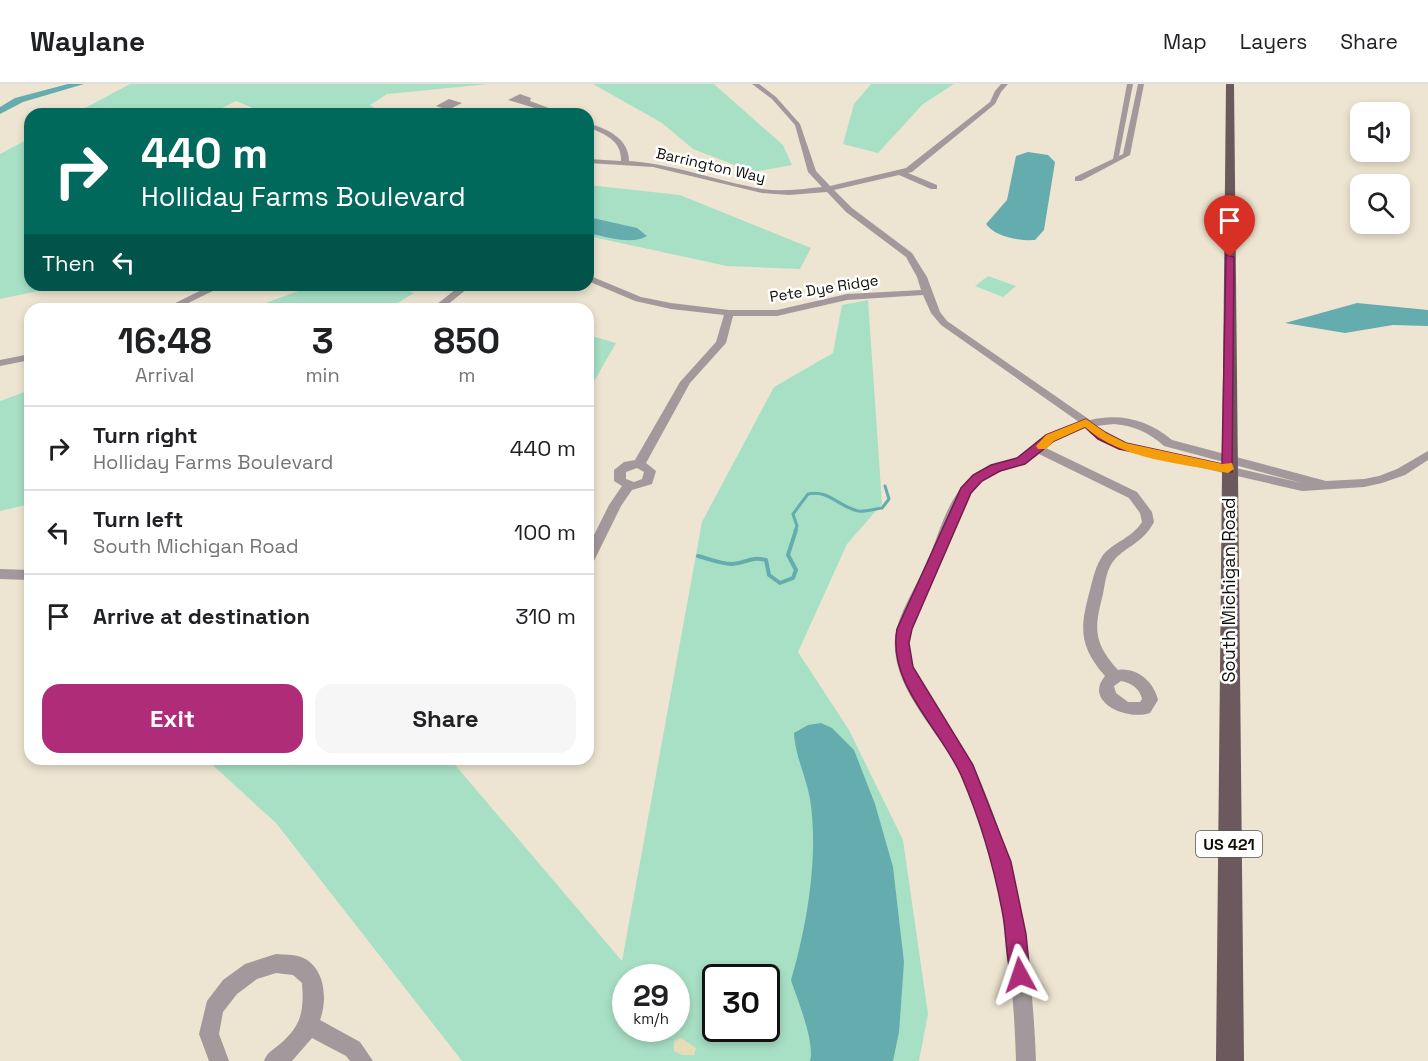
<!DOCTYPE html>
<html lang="en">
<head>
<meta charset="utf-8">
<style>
	:root { --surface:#fff; --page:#f6f6f6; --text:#202124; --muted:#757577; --line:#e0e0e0; --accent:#af2d78 }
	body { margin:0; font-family:"Space Grotesk",sans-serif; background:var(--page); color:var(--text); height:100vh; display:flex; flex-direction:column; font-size:22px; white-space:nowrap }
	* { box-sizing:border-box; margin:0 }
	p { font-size:20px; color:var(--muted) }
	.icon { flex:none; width:33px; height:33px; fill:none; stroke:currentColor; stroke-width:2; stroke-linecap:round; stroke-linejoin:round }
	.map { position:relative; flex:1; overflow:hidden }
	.side { position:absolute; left:24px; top:219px; width:570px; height:462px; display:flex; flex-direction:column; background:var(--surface); border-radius:18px; box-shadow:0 3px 9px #0003 }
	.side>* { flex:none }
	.top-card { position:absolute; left:24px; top:24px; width:570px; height:183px; border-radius:18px; box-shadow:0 3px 9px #0003; background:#00695c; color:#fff; overflow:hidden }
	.fabs { position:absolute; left:1350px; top:18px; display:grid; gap:12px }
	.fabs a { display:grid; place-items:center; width:60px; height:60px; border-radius:12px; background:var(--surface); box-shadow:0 3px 9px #0003; font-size:30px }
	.speed { position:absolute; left:612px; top:880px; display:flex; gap:12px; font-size:30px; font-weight:700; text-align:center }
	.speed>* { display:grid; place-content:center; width:78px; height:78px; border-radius:50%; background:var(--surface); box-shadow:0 3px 9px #0003; line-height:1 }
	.speed small { font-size:15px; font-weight:400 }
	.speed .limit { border:3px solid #111; border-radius:9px; background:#fff; color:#111 }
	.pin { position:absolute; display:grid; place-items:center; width:51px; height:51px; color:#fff; margin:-62px -26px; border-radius:50% 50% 50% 0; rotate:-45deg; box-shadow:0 0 6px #0007 }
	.pin .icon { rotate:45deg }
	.me { position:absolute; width:66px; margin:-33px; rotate:355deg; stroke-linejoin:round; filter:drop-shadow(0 0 4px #0008) }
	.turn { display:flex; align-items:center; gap:21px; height:126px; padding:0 18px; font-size:27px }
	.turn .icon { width:78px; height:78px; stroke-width:2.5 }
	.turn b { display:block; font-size:42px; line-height:51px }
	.then { display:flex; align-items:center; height:57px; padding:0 18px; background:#0003; gap:12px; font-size:22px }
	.eta { display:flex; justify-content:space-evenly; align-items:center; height:102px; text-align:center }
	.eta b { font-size:36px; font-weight:800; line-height:42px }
	.action { display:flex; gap:12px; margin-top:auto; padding:12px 18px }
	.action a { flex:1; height:69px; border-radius:18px; background:var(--accent); color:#fff; font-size:24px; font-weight:800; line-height:69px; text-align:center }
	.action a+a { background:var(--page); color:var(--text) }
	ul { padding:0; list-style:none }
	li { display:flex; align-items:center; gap:18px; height:84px; padding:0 18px; border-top:2px solid var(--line) }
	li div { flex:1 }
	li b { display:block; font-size:22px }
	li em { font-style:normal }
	header { display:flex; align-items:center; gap:36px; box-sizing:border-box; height:84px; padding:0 30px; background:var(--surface); border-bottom:2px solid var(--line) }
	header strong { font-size:28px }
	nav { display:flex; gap:33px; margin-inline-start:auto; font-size:21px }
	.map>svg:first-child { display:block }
	.green { fill:#a8e0c5; fill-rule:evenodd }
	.sand { fill:#e6dcb7 }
	.water { fill:#64acad }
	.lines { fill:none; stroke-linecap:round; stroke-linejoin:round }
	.stream-far1 { stroke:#64acad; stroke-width:3 }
	.stream { stroke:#64acad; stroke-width:4 }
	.river { fill:#64acad; fill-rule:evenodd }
	.minor { fill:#a3989b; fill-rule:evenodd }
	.major { fill:#6b595d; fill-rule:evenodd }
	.route { fill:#af2d78; stroke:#721d4e; stroke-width:1.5 }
	.slow { fill:#f59e0b }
	.labels { text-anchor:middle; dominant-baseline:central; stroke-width:5; stroke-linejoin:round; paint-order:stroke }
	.far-street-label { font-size:15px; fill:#110e08; stroke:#fff }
	.shield { fill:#fff; stroke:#585652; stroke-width:1.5 }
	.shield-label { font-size:16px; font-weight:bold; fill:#110e08 }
	.street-label { font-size:18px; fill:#110e08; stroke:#fff }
</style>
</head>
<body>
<header>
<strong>Waylane</strong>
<nav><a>Map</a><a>Layers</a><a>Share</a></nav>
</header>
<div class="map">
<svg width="1428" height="977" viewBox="0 0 1428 977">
	<rect width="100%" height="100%" fill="#ede5d1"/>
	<path class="green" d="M130,0H489L387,10L370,21L384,30H267L236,17L210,30H74Z
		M593,0H714L783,61L792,81L753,88L693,65L662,39Z
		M871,0H954L923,20L878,69L843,60L854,20Z
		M30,54V201H67L0,215V70Z
		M588,101L680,111L811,164L800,185L727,182L588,152Z
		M988,192L1016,202L1003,213L975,202Z
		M315,201H394L414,209L388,225H249Z
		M868,216L882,420L847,460L798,568L849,646L903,756L928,930L919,977H462L276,739L206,675H450L622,877L702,438L774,303L833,269L842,221ZM626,894H676V945H626ZM716,894H766V945H716Z
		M588,251L616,259L588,308Z
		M30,306V420L0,427V317Z"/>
	<path class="sand" d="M681,954L696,964L694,971H682L674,967V957Z"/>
	<path class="water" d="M1028,68L1048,71L1055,78L1044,146L1035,156C1020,157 995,153 986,140L1007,116L1016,72Z
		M588,133L637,144L647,152C631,162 605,152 588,149Z
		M1357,219L1428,226V242L1393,241L1345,249L1285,239Z
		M821,639L832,644L854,666L875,720L893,783L904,878L899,948L893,977H810C815,960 799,919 793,902L791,896C807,842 819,771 810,715C806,692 795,672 794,649L808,641Z"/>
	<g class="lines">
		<path class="stream-far1" d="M795,447L797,442L793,430L808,410C828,405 839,423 858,427C865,428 874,425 882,424L889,415L885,402"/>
		<path class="stream" d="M698,472C709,475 721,480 732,480C747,479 750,472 766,476L769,491L780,499L793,494L796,486L788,471L796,446"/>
		<path class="river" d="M68,0H84L23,18L0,30V23L15,14Z"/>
		<path class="minor" d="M752,0H759L776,13L800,40L816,87L830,102L906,84L990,18L995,7L1001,0H1008L1001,8L995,20L912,88L908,89L937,101V105H931L899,91L834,106L852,124L912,169L927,193L940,228L947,237L1090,336C1121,329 1148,336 1172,356L1326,397L1364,395L1379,392L1397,385L1428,367V376L1405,391L1382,399L1364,403L1302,407L1119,365L1091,350L1085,344L1060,354L1047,362L1046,364L1137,408L1152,428L1154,438C1142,461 1123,463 1112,479C1106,488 1105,500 1103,510C1094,545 1093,558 1118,586C1137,583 1154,598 1158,616L1150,629C1127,637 1083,618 1105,592C1078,561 1080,543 1090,506C1093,494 1096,481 1103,471C1114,458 1132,454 1142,438L1140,429L1129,414L1039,370C1019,387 990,384 972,406C957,425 952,450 943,472C932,499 906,537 909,566C915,611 956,645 975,685C1018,780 1032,873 1036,977H1016C1013,880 1002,783 962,693C943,651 899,614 895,566C892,537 915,506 926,481C939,451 946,416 971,393C984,381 1001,381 1017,374C1028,369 1035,359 1046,352C1056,345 1068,342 1079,338L941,241L931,229L923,211L847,216L777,232H733L726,259L690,299L646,379L656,387L652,400L632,406L621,422L593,479L588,481V463L609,421L622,402L614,397V386L624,378L635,376L680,298L716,258L724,231L671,225L635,217L588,197V191L641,213L671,219L729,226H777L847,210L921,206L917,193L906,173L846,128L827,108L789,111L762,109L653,83L588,79V75L621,77C622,56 604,50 588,43V39C607,45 629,54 629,77C674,80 717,97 762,105C782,108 802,105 822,103L808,88L795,41L772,15ZM1114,340C1135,342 1148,348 1164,362L1302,399L1127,359L1096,342ZM637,384L644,388L642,395L634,398L626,395V388ZM1121,597C1132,599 1140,605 1142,615L1140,618H1128L1116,609L1114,602Z
			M1127,0H1133L1119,72L1123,70L1138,0H1144L1130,71L1081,97H1075V93L1113,75Z
			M520,10L531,14L530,17L565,30H555L508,16Z
			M449,15L462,19L448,26L436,22Z
			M212,201H225L176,225H163Z
			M461,201H472L442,225H431Z
			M30,270V276L0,282V276Z
			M0,485L30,486V496L0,495Z
			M276,870C284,871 293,870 301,873C325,882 328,915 320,936L360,958L373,977H350L346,972L312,954L292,977H264C267,968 273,966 280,960C302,941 304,927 302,899L293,891L276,889L257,895L237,910L223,928L219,950L229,977H209L199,950L207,917L223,896L245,880Z"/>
		<path class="major" d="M1226,0H1234L1244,977H1216Z"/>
	</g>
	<path class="route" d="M1226,171L1234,173L1232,388L1119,365L1098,355L1085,343L1054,357L1025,380L1000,387L982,397L971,409L912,545L909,559L913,583L973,681L1011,778L1026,850L1030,891L1027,898L1020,900L1013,898C1005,877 1007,848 1002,826C993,779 980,735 961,691C940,644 887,600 897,545L961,404L973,391L991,381L1017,374L1046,351L1086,335L1106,349L1126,359L1222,380Z"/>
	<path class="slow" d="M1086,335L1106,349L1126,359L1223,380L1232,379L1234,385L1228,389C1181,379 1122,376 1085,343L1054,357L1046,365H1038L1036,362L1046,351Z"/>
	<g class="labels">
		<g class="far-street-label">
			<text transform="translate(711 81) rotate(13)">Barrington Way</text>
			<text transform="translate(824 204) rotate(-9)">Pete Dye Ridge</text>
		</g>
		<rect class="shield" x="1196" y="747" width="66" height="26" rx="4.5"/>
		<g class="shield-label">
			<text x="1229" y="760">US 421</text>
		</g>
		<g class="street-label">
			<text transform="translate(1228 506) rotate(-90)">South Michigan Road</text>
		</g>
	</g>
</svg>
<div class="fabs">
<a><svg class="icon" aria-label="sound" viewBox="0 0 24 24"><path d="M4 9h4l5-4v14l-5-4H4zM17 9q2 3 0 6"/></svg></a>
<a><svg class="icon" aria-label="search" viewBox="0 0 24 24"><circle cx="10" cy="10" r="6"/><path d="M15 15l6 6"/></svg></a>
</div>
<div class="speed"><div>29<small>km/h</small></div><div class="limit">30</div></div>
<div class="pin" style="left:1230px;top:173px;background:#d93025"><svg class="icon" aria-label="arrive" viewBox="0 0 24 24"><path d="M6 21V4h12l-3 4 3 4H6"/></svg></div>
<svg class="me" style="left:1020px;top:891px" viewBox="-20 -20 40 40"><path d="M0-17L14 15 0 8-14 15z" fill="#af2d78" stroke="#fff" stroke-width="4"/></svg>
<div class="top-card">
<div class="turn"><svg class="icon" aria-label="right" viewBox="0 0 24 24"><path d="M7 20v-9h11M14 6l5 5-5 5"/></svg><div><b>440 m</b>Holliday Farms Boulevard</div></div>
<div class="then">Then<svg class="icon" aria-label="left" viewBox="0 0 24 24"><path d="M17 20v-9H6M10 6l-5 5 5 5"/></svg></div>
</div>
<section class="side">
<div class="eta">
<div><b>16:48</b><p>Arrival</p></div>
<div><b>3</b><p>min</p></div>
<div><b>850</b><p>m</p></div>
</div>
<ul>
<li><svg class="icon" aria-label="right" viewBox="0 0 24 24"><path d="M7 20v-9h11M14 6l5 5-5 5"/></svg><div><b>Turn right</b><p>Holliday Farms Boulevard</p></div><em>440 m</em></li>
<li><svg class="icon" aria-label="left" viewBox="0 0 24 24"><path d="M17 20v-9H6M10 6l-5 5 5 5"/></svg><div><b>Turn left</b><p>South Michigan Road</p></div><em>100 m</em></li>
<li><svg class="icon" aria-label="arrive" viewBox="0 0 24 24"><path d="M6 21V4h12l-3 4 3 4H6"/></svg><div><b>Arrive at destination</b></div><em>310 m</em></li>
</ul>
<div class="action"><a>Exit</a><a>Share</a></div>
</section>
</div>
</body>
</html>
